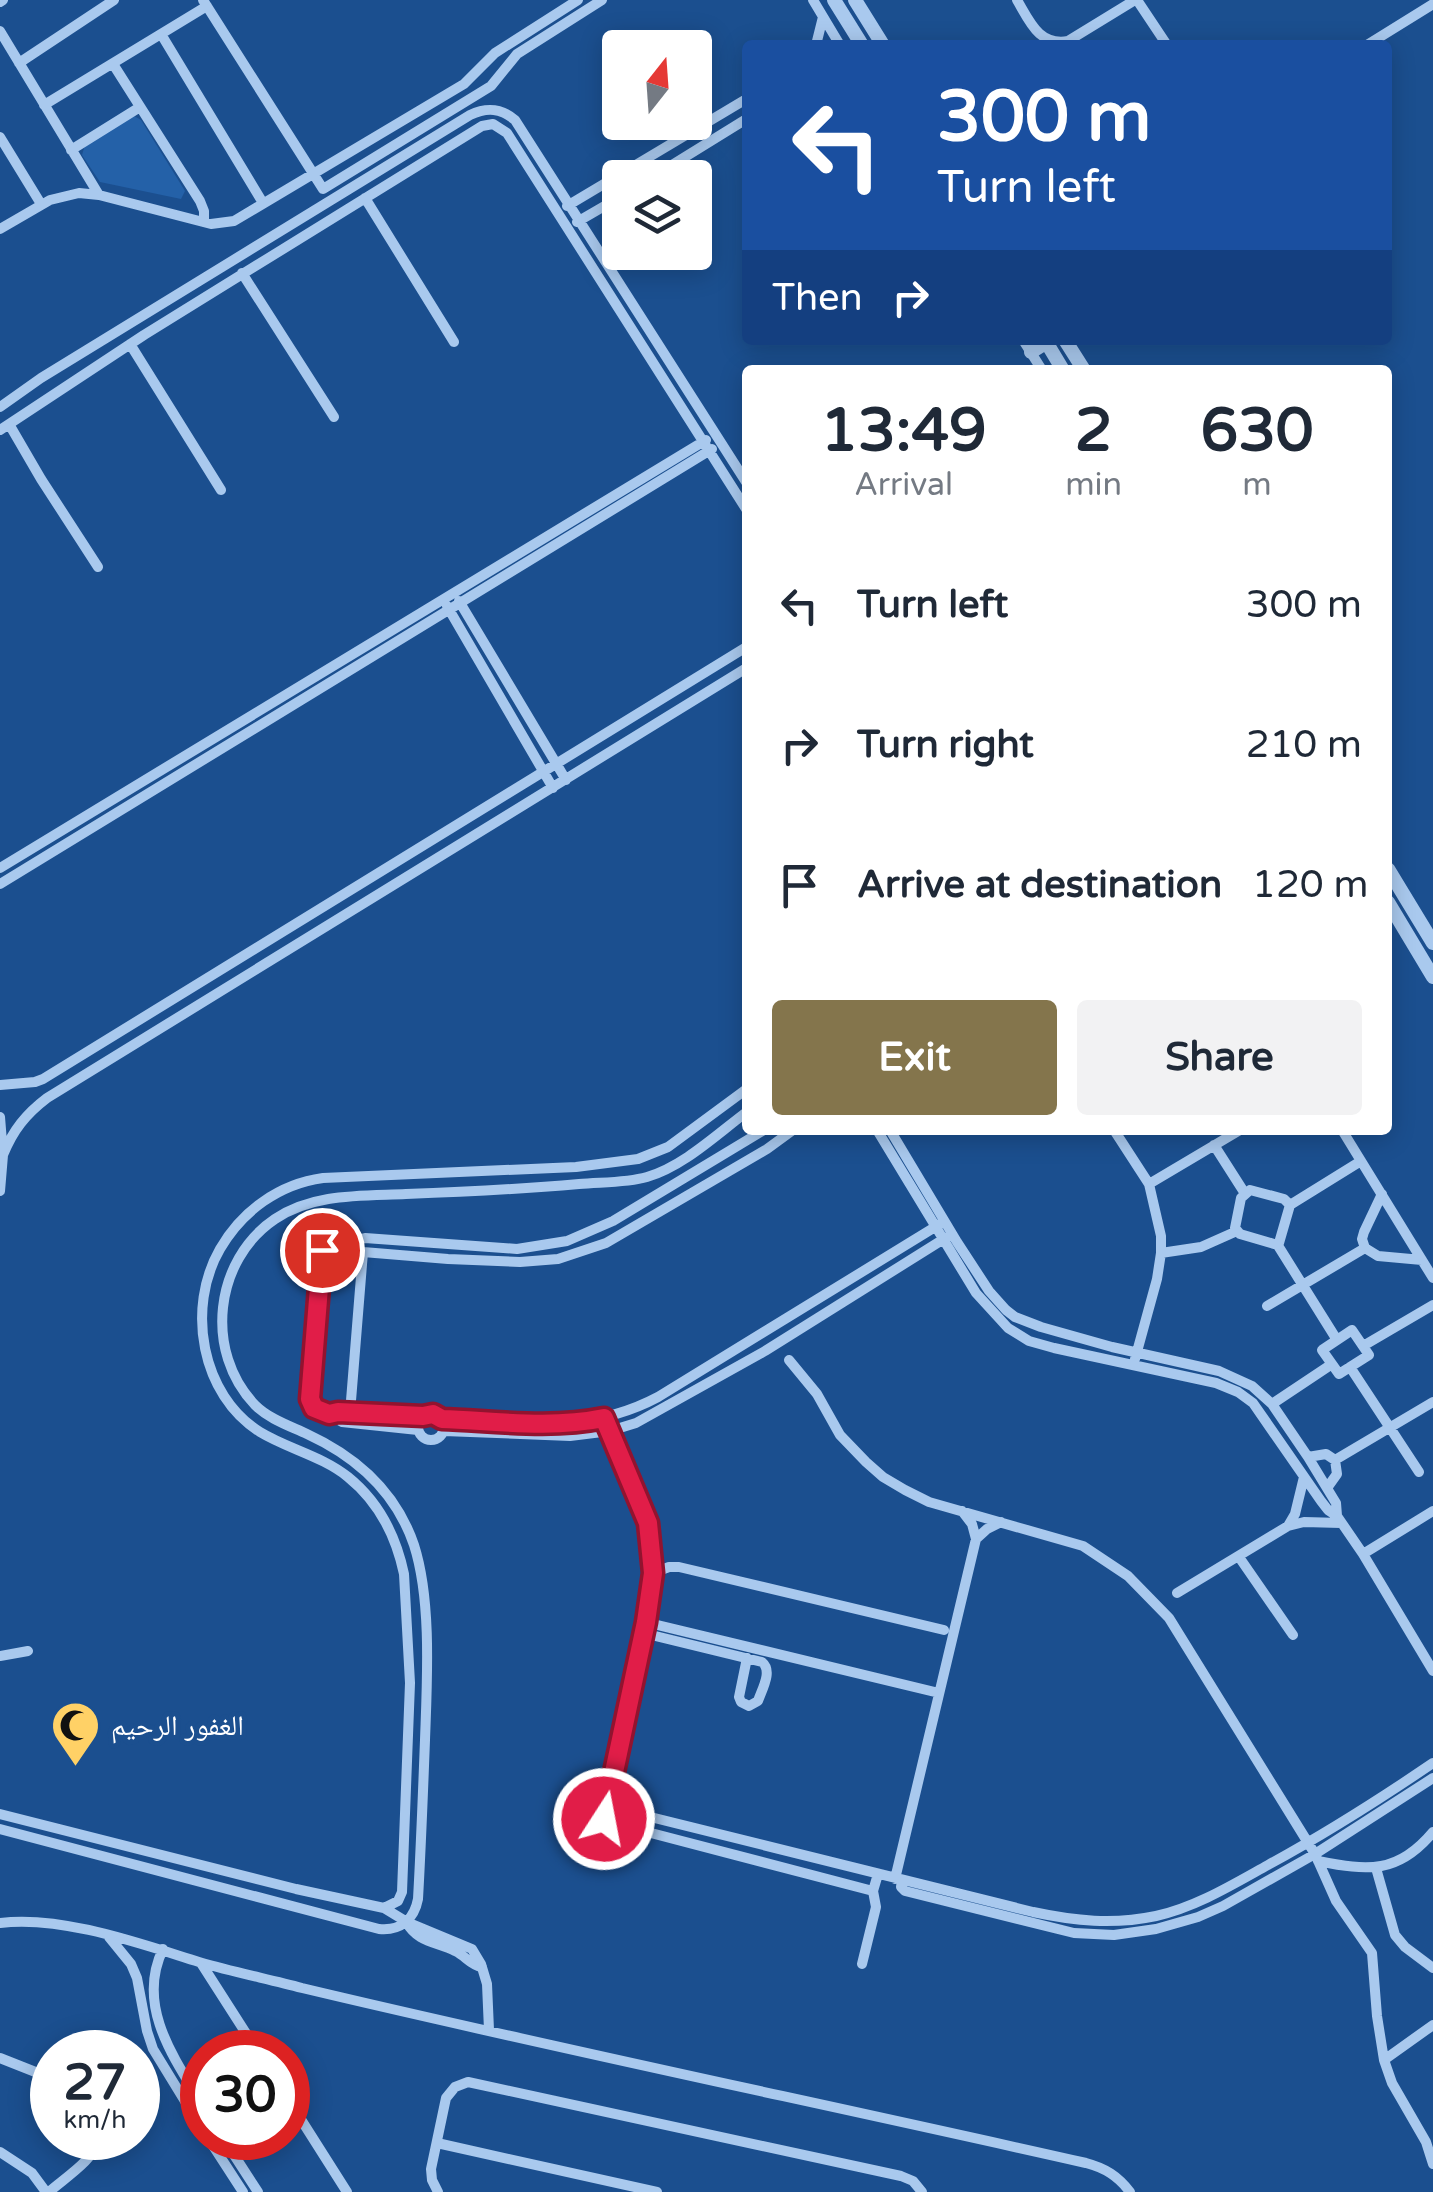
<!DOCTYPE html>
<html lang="en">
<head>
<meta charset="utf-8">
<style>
	:root { --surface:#fff; --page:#f2f2f3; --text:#1f2937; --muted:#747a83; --accent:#84754c }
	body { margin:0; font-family:"Varela Round","Noto Naskh Arabic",sans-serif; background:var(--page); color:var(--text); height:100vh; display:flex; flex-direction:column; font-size:38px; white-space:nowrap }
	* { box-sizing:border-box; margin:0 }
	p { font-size:32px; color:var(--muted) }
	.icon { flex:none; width:55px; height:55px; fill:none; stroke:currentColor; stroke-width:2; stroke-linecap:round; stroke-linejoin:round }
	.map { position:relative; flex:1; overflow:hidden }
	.side { position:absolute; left:742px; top:365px; width:650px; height:770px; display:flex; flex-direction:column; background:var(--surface); border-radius:10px; box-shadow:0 5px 25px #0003 }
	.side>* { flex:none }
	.banner { position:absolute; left:742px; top:40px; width:650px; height:305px; border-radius:10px; box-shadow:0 5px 25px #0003; background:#1a4fa0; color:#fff; overflow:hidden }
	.needle { width:65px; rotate:17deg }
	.tools { position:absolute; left:602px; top:30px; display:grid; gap:20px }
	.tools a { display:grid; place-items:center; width:110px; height:110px; border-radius:10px; background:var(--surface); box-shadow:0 5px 25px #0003; font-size:50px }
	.speed { position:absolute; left:30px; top:2030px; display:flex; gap:20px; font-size:50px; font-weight:700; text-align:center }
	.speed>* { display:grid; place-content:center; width:130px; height:130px; border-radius:50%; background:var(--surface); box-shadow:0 5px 25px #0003; line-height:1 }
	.speed small { font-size:25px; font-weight:400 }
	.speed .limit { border:15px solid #d22; background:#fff; color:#111 }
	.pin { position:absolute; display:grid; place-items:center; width:85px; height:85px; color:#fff; margin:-42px; border:5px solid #fff; border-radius:50%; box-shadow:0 2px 10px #0007 }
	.me { position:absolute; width:110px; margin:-55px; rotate:11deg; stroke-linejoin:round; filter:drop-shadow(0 0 8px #0008) }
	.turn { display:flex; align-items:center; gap:35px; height:210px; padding:0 30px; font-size:45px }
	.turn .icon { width:130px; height:130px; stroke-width:2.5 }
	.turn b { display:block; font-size:70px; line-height:85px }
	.then { display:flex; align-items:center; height:95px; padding:0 30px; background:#0003; gap:20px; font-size:38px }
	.eta { display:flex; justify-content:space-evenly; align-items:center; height:170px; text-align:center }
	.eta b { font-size:60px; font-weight:700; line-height:70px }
	.primary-button { display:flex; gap:20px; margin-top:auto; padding:20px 30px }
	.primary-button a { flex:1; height:115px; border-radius:10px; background:var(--accent); color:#fff; font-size:40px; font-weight:700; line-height:115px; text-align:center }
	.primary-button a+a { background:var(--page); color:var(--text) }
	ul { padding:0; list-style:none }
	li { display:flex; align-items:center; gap:30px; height:140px; padding:0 30px }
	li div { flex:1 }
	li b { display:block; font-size:38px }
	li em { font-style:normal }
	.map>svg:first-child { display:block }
	.green { fill:#2461a8 }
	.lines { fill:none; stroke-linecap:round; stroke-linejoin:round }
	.minor { stroke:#a9c9ee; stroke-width:10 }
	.tertiary { stroke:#a9c9ee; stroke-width:14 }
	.route-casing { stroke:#92132f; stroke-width:25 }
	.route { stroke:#e11d48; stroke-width:18 }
	.labels { text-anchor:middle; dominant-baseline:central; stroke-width:10; stroke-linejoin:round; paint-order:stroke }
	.poi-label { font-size:28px; fill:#fff; stroke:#1b4f8f; text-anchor:start }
</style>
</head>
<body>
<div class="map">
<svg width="1433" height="2192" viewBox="0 0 1433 2192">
	<rect width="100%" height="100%" fill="#1b4f8f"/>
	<path class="green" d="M134,116L141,120L185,191L181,199L100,182L82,155L85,145Z"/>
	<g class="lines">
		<path class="minor" d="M203,0L323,189L491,86L517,54L602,0
			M813,0L840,45
			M1017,0C1030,22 1039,46 1068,41L1135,0
			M1137,0L1167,45
			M0,2L3,0
			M0,31L99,195
			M161,34L263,203
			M816,45L823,17
			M1367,45L1433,4
			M19,63L114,0
			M113,64L200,201L204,211V222
			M44,105L207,6
			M0,137L41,204
			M71,150L140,107
			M651,178L748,118
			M365,198L454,342
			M567,206L748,98
			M577,222L620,197
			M0,229L50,200L79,193L99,195L211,224L234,221L464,84L495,53L578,0
			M242,273L334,417
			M1023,340L1042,370
			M130,344L221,490
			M0,407L41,378L470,115C487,107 501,108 515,120L748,485
			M9,424L41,479L98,567
			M0,430L144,335L482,126L493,124L507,133L748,512
			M459,601L566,780
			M447,606L553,788
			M0,868L706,440
			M0,884L712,449
			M0,1085L35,1082L43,1079L748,646
			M0,1117L3,1155L0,1191
			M877,1130L976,1293L1008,1328L1029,1341L1054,1348L1216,1383L1238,1392L1253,1403L1321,1501L1328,1510L1337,1516L1363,1554L1433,1671
			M890,1130L957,1242L989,1291L1006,1310L1015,1317L1041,1327L1112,1347L1219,1371L1252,1386L1272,1404L1308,1457L1336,1503L1337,1516
			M1114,1130L1149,1184L1161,1236V1253L1157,1279L1135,1359
			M1342,1130L1433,1278
			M1214,1145L1244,1192
			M3,1155C13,1130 26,1114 47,1098L748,667
			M1149,1184L1240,1130
			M1250,1190L1284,1199L1290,1205L1279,1243L1274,1244L1240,1234L1235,1228L1241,1198Z
			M1382,1194L1364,1232L1362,1239L1365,1248L1378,1256L1422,1260
			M1290,1205L1361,1161
			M345,1243L363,1252L448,1259L520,1262L558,1259L606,1243L767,1149L793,1130
			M1277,1244L1337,1340
			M1161,1253L1201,1247L1237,1231
			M1267,1306L1365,1248
			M1352,1330L1369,1355L1339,1374L1322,1350Z
			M1363,1346L1433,1305
			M789,1360L817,1394L840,1435L866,1462L883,1477L905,1490L929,1502L1083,1546L1128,1576L1169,1618L1315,1854L1336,1901L1372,1953L1377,2016L1384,2060L1392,2083L1426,2142L1433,2164
			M1350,1367L1419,1472
			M1272,1404L1332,1364
			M350,1413L363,1252
			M418 1427a13 13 0 1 1 26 0a13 13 0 1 1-26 0Z
			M329,1414L338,1412L423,1417
			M605,1418L649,1523L653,1573L645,1622L605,1821L873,1891
			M441,1419C519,1422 587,1435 658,1397L940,1224
			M418,1430L342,1422L312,1405L310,1399L322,1250L325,1243H345L365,1238L517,1249L567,1241L613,1221L764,1130
			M444,1431L570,1436L610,1431L636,1423L765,1351L947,1237
			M1308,1457L1326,1454L1335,1460L1337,1474L1327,1488
			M1335,1460L1433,1402
			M962,1511L972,1524L976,1539
			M1288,1526L1295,1514L1304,1477
			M1363,1554L1433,1511
			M1239,1557L1293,1635
			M653,1573L669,1567H679L944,1630
			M1177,1593L1288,1526L1304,1522L1341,1523
			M645,1622L939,1693
			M643,1633L762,1662C773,1671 762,1689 758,1701L749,1706L741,1702L739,1697L747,1658
			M0,1656L28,1651
			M606,1806L1033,1912C1075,1921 1113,1925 1156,1916C1196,1907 1232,1885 1268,1865C1325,1834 1380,1799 1433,1763
			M0,1814L296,1889L384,1908L398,1901L402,1892L410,1683L404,1574C396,1536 379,1502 348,1477C322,1456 288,1449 260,1432C201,1395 186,1308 220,1249C242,1211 279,1184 323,1178L576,1167L638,1159L668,1147L748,1088
			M0,1829L379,1929C400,1931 414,1920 418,1899C421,1846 423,1793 425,1740C427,1682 432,1601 414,1545C396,1492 357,1457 307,1434C290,1426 269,1419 255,1405C204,1352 214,1260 275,1219C313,1193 362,1196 406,1194C464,1192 522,1189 579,1184C602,1182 626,1183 647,1177C684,1166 717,1134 748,1111
			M1318,1861C1368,1871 1398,1874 1433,1832
			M1376,1868L1395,1935L1405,1947L1433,1968
			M895,1879L976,1539L987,1529L1001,1522
			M902,1880L901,1887L905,1891L1074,1933L1114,1935L1156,1929L1198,1917L1223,1906L1315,1854L1433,1778
			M384,1908L407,1922L472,1949L481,1964L487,1984L489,2030
			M0,1923C61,1915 141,1944 199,1962C233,1972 268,1979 302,1988C562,2050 825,2104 1086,2163C1105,2168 1118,2176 1130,2192
			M407,1923C417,1942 437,1942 455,1951C466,1956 470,1965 482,1967
			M109,1937L131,1964L137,1978L147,2031L153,2049L202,2129
			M163,1949C136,2005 173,2057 202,2104
			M201,1963L258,2052
			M862,1964L876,1907L873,1891L878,1874
			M0,2058L43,2075L52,2082
			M1384,2060L1433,2025
			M288,2099L347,2192
			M208,2138L243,2192
			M223,2138L258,2192
			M437,2143L657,2192
			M0,2152L32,2173L46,2192
			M49,2192C66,2177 94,2160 100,2138
			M438,2192L432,2180L431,2169L446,2098L455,2087L468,2082L901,2176L913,2181L922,2192"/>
		<path class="tertiary" d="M834,0L862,45
			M855,0L883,45
			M1045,340L1063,370
			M1065,340L1084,370
			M1031,352L1050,340
			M1388,869L1433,943
			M1388,902L1433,977"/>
	</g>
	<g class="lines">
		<defs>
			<path id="route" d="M322,1250L310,1399L314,1408L329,1414L338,1412L423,1416L433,1414L442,1419C495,1421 551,1429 604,1418L648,1523L653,1573L646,1622L604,1819"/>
		</defs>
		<use href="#route" class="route-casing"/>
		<use href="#route" class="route"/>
	</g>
	<defs>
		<symbol id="mosque-pin" viewBox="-11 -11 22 30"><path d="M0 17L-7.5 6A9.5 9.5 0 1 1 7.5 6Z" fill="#ffd166" stroke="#1b4f8f"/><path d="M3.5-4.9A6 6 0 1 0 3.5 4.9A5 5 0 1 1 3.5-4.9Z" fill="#111"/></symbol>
	</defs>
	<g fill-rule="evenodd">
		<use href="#mosque-pin" x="48" y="1698" width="55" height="75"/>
	</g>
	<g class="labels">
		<g class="poi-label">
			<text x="111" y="1726">الغفور الرحيم</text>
		</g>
	</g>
</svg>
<div class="tools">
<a><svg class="needle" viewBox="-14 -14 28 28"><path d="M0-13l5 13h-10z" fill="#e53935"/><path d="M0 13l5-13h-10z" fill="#747a83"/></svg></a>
<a><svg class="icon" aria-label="layers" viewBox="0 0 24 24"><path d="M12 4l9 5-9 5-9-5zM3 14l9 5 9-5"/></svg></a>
</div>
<div class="speed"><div>27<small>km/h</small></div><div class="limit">30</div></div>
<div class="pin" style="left:322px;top:1250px;background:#d93025"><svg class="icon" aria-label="arrive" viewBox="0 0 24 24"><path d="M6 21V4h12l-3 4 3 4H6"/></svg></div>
<svg class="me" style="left:604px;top:1819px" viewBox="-20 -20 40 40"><circle r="17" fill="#e11d48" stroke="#fff" stroke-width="3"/><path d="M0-11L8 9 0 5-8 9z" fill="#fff"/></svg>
<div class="banner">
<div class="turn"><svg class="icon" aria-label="left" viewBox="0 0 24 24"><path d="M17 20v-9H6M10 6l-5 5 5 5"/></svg><div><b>300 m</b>Turn left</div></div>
<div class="then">Then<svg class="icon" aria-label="right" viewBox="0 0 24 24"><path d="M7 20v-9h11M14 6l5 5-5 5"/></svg></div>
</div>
<section class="side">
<div class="eta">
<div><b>13:49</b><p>Arrival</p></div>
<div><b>2</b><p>min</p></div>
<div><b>630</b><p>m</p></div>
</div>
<ul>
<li><svg class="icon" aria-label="left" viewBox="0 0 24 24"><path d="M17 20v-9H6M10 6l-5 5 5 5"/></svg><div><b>Turn left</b></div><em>300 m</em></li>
<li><svg class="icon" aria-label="right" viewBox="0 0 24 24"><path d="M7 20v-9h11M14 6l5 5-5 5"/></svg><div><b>Turn right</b></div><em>210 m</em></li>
<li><svg class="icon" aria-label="arrive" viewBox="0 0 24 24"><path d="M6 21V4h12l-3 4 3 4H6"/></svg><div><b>Arrive at destination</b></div><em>120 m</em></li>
</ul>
<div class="primary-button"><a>Exit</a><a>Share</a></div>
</section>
</div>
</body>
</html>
